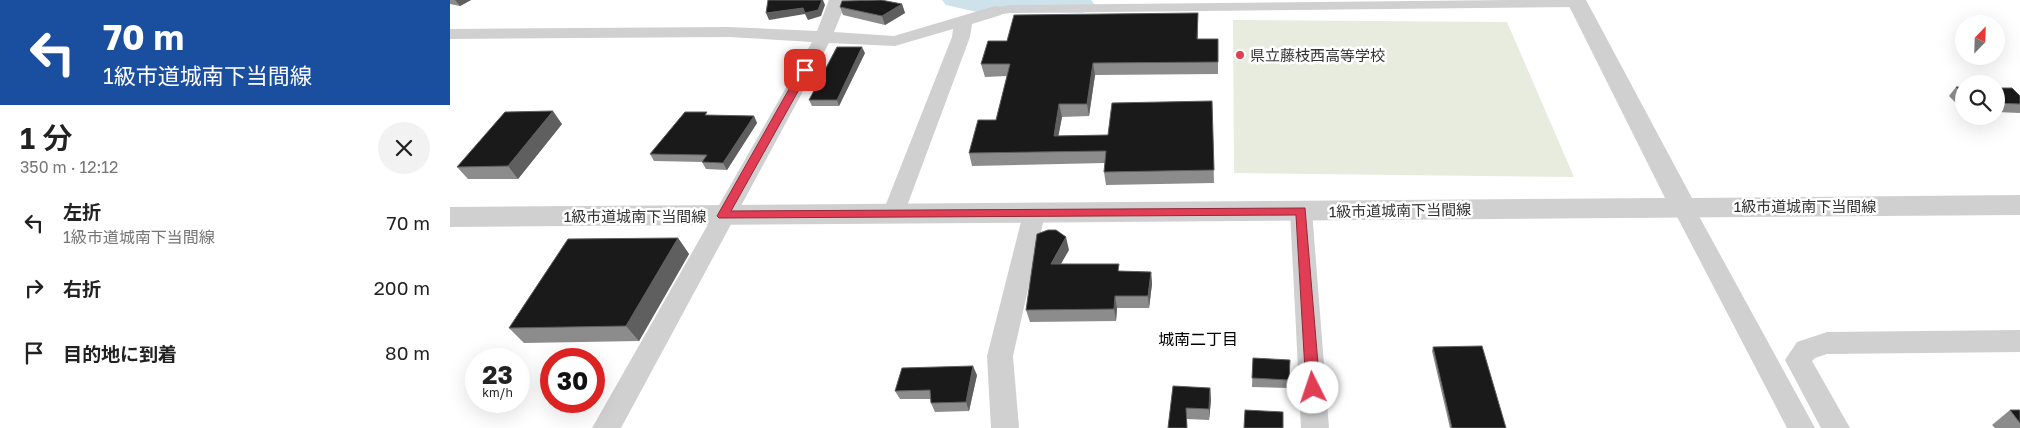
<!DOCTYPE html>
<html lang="ja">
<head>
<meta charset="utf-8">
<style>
	:root { --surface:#fff; --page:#f2f2f2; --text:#222; --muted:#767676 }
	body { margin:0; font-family:"Golos Text","Noto Sans JP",sans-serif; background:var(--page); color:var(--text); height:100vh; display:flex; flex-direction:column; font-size:19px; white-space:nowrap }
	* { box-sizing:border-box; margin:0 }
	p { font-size:16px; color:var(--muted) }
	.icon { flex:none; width:28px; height:28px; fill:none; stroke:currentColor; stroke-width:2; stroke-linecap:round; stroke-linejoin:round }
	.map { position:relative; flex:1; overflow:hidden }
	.side { display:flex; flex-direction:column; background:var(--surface); width:450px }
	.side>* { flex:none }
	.hud { background:#1a4fa0; color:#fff; overflow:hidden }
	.needle { width:32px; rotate:23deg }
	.fabs { position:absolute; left:1505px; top:15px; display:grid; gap:10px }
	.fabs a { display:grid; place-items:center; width:50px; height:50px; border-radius:50%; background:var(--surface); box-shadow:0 5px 20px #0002; font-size:25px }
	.speed { position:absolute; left:15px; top:348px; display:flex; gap:10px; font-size:25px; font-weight:700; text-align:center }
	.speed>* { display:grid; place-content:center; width:65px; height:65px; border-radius:50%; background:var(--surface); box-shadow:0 5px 20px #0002; line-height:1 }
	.speed small { font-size:12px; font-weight:400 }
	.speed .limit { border:8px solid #d22; background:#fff; color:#111 }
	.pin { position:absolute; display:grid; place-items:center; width:42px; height:42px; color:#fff; margin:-21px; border-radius:10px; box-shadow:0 2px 8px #0006 }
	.me { position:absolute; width:55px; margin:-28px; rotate:356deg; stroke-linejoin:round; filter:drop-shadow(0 0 4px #0008) }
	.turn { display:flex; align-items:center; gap:18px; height:105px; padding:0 20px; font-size:22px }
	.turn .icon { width:65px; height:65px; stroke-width:2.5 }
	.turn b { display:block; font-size:35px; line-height:42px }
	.round { display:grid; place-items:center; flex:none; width:52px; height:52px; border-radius:26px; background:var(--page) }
	.overview { display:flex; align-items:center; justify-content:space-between; height:85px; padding:0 20px }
	h1 { font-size:30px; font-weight:600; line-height:38px }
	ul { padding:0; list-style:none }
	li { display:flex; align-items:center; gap:15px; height:65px; padding:0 20px }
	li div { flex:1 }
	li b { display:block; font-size:19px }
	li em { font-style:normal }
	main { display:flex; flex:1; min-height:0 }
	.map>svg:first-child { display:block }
	.green { fill:#e7ecdf }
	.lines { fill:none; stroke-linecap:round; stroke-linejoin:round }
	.river { fill:#cde2eb; fill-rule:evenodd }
	.pedestrian { fill:#d0d0d0; fill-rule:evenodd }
	.minor { fill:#d0d0d0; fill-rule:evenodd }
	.tertiary { fill:#d0d0d0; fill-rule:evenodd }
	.wall { fill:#8c8c8c }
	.shaded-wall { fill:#5f5f5f }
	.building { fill:#1a1a1a; stroke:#5f5f5f }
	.route { fill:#e13e55; stroke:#922837 }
	.poi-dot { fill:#e13e55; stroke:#fff; stroke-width:2 }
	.labels { text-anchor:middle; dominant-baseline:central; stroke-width:5; stroke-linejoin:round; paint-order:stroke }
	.poi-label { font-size:15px; fill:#333; stroke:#fff; text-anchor:start }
	.street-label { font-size:15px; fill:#333; stroke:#fff }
	.neighbourhood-label { font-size:16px; fill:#000; stroke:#fff }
</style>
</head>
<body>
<main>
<section class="side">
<div class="hud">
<div class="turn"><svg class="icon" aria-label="left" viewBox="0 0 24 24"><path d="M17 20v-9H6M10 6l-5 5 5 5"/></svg><div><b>70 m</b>1級市道城南下当間線</div></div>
</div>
<div class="overview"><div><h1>1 分</h1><p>350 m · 12:12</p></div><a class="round"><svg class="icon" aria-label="close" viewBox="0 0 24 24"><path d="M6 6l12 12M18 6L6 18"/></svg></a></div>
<ul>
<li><svg class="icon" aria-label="left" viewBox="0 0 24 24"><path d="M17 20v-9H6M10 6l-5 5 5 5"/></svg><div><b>左折</b><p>1級市道城南下当間線</p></div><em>70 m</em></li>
<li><svg class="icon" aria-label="right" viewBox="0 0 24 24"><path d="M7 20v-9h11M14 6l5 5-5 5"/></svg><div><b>右折</b></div><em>200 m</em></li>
<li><svg class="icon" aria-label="arrive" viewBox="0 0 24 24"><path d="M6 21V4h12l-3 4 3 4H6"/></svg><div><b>目的地に到着</b></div><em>80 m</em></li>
</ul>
</section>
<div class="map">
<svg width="1570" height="428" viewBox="0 0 1570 428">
	<rect width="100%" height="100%" fill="#fff"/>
	<path class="green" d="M783,20L1057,22L1124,177L784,173Z"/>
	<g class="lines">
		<path class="river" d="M492,0H641L645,5L641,10L632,13L527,12L496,5Z"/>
		<path class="pedestrian" d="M1060,0H1131L1134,3L1128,7L560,13L545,15L539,11L541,8L560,5Z"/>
		<path class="minor" d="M379,0H397L384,32L444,36L545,6L551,7L554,11L551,15L522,24L520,37L454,214L451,220L443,222L435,220L432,214L502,37L503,29L445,46L379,43L171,428H142L362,42L279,37L0,39V29L279,27L367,31Z
			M1233,199L1241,201L1244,207L1365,428H1337L1222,207L1225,201Z
			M851,203L859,205L862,211L879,428H851L840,211L843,205Z
			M584,206L592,208L595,214L563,356L569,428H541L537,356L573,214L576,208Z
			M1570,330V352L1377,354L1365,358L1362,361L1400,428H1371L1335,360L1347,342L1377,332Z"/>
		<path class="tertiary" d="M1116,0H1136L1242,198L1570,195V215L0,227V207L1215,198Z"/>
	</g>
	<path class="wall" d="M0,0H21L10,6L0,4Z
		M452,4L455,13L435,25L393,15L390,7Z
		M748,13V39H768V74L645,75L639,116L612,117L608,136L658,135L762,101L764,183L656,185L654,172L655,163L522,166L519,153L546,120L557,76L535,77L531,64L557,41Z
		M415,53L389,106H362L359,100Z
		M1506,87H1514V111L1499,96Z
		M1546,88L1570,104V113L1546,112Z
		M259,115L304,116L307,123L277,170L256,169L252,162H253L204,161L200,154Z
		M112,124L68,179H18L7,167Z
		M228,238L239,254L189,341L74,343L59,328Z
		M619,250L610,264L670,271L701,272L702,284L699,308H667L666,321L580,322L576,310Z
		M983,347L1056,428H1000L982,351Z
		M803,358L839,380V388L802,387Z
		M527,375L519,411L485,412L481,403V399H450L445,391Z
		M723,386L760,388L761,400L759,420L737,419V428H718Z
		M1560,410H1570V428H1545L1542,425Z"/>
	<path class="shaded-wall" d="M5,0H21L10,6Z
		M372,0H373L375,5L371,16L358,20L355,14L319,20L316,13L353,8Z
		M452,4L455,13L435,25L432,16Z
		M412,47L415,53L389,106L387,100Z
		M643,63L645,75L639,116L637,104Z
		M609,104L612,117L606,149L604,136Z
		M103,111L112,124L68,179L58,166Z
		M304,116L307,123L277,170L273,163Z
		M616,237L619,250L604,276L601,264Z
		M228,238L239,254L189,341L176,326Z
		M701,272L702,284L699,308L698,296Z
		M665,296L667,308L666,321L664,309Z
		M523,366L527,375L519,411L516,402Z
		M760,388L761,400L759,420V409Z"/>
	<path class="building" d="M318,0H372L368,10L355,13L353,8L316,13Z
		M431,0L452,4L432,16L390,7L392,1Z
		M748,13L747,39H768V62L643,63L637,104H609L604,136L658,135L662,103L762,101L764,170L654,172L656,151L519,153L528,120H546L560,64H531L538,41H557L564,15Z
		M387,47H412L387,100H359Z
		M1506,87H1514V95Z
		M1546,88H1562L1570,96V104L1546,103Z
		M103,111L58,166L7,167L55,112Z
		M235,112H257L255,115L304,116L273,163L252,162L257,155L200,154Z
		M598,230H606L616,237L601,264H669L668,271L701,272L698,296H665L664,309L576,310L587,234Z
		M228,238L176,326L59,328L118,239Z
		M1032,346L1056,428H1002L983,347Z
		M803,358L840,360L839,380L802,378Z
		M523,366L516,402L481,403L480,390L445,391L452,368Z
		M723,386L760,388L759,409L736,408L737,428H718Z
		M795,410L833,412V428H794Z
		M1560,410H1570V423Z"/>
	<path class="route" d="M351,68L360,70L281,211L855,208L870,388L868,393H858L856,388L846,215L269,218L267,216Z"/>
	<circle class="poi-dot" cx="790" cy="55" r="5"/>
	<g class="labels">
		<g class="poi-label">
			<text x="800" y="55">県立藤枝西高等学校</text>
		</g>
		<g class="street-label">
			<text x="1355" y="206">1級市道城南下当間線</text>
			<text transform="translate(950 210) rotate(-1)">1級市道城南下当間線</text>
			<text x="185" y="216">1級市道城南下当間線</text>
		</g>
		<g class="neighbourhood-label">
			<text x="748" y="339">城南二丁目</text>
		</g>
	</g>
</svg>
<div class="fabs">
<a><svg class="needle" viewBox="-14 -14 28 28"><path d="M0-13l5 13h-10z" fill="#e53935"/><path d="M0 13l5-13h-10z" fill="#767676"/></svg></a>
<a><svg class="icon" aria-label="search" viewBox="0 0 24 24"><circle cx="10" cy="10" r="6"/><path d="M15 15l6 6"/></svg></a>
</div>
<div class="speed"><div>23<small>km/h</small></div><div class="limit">30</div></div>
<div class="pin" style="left:355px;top:70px;background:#d93025"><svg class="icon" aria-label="arrive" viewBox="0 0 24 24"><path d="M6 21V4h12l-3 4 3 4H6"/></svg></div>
<svg class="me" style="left:863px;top:388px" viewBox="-20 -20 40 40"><circle r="19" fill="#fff"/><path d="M0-13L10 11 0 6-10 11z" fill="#e13e55"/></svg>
</div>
</main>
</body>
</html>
